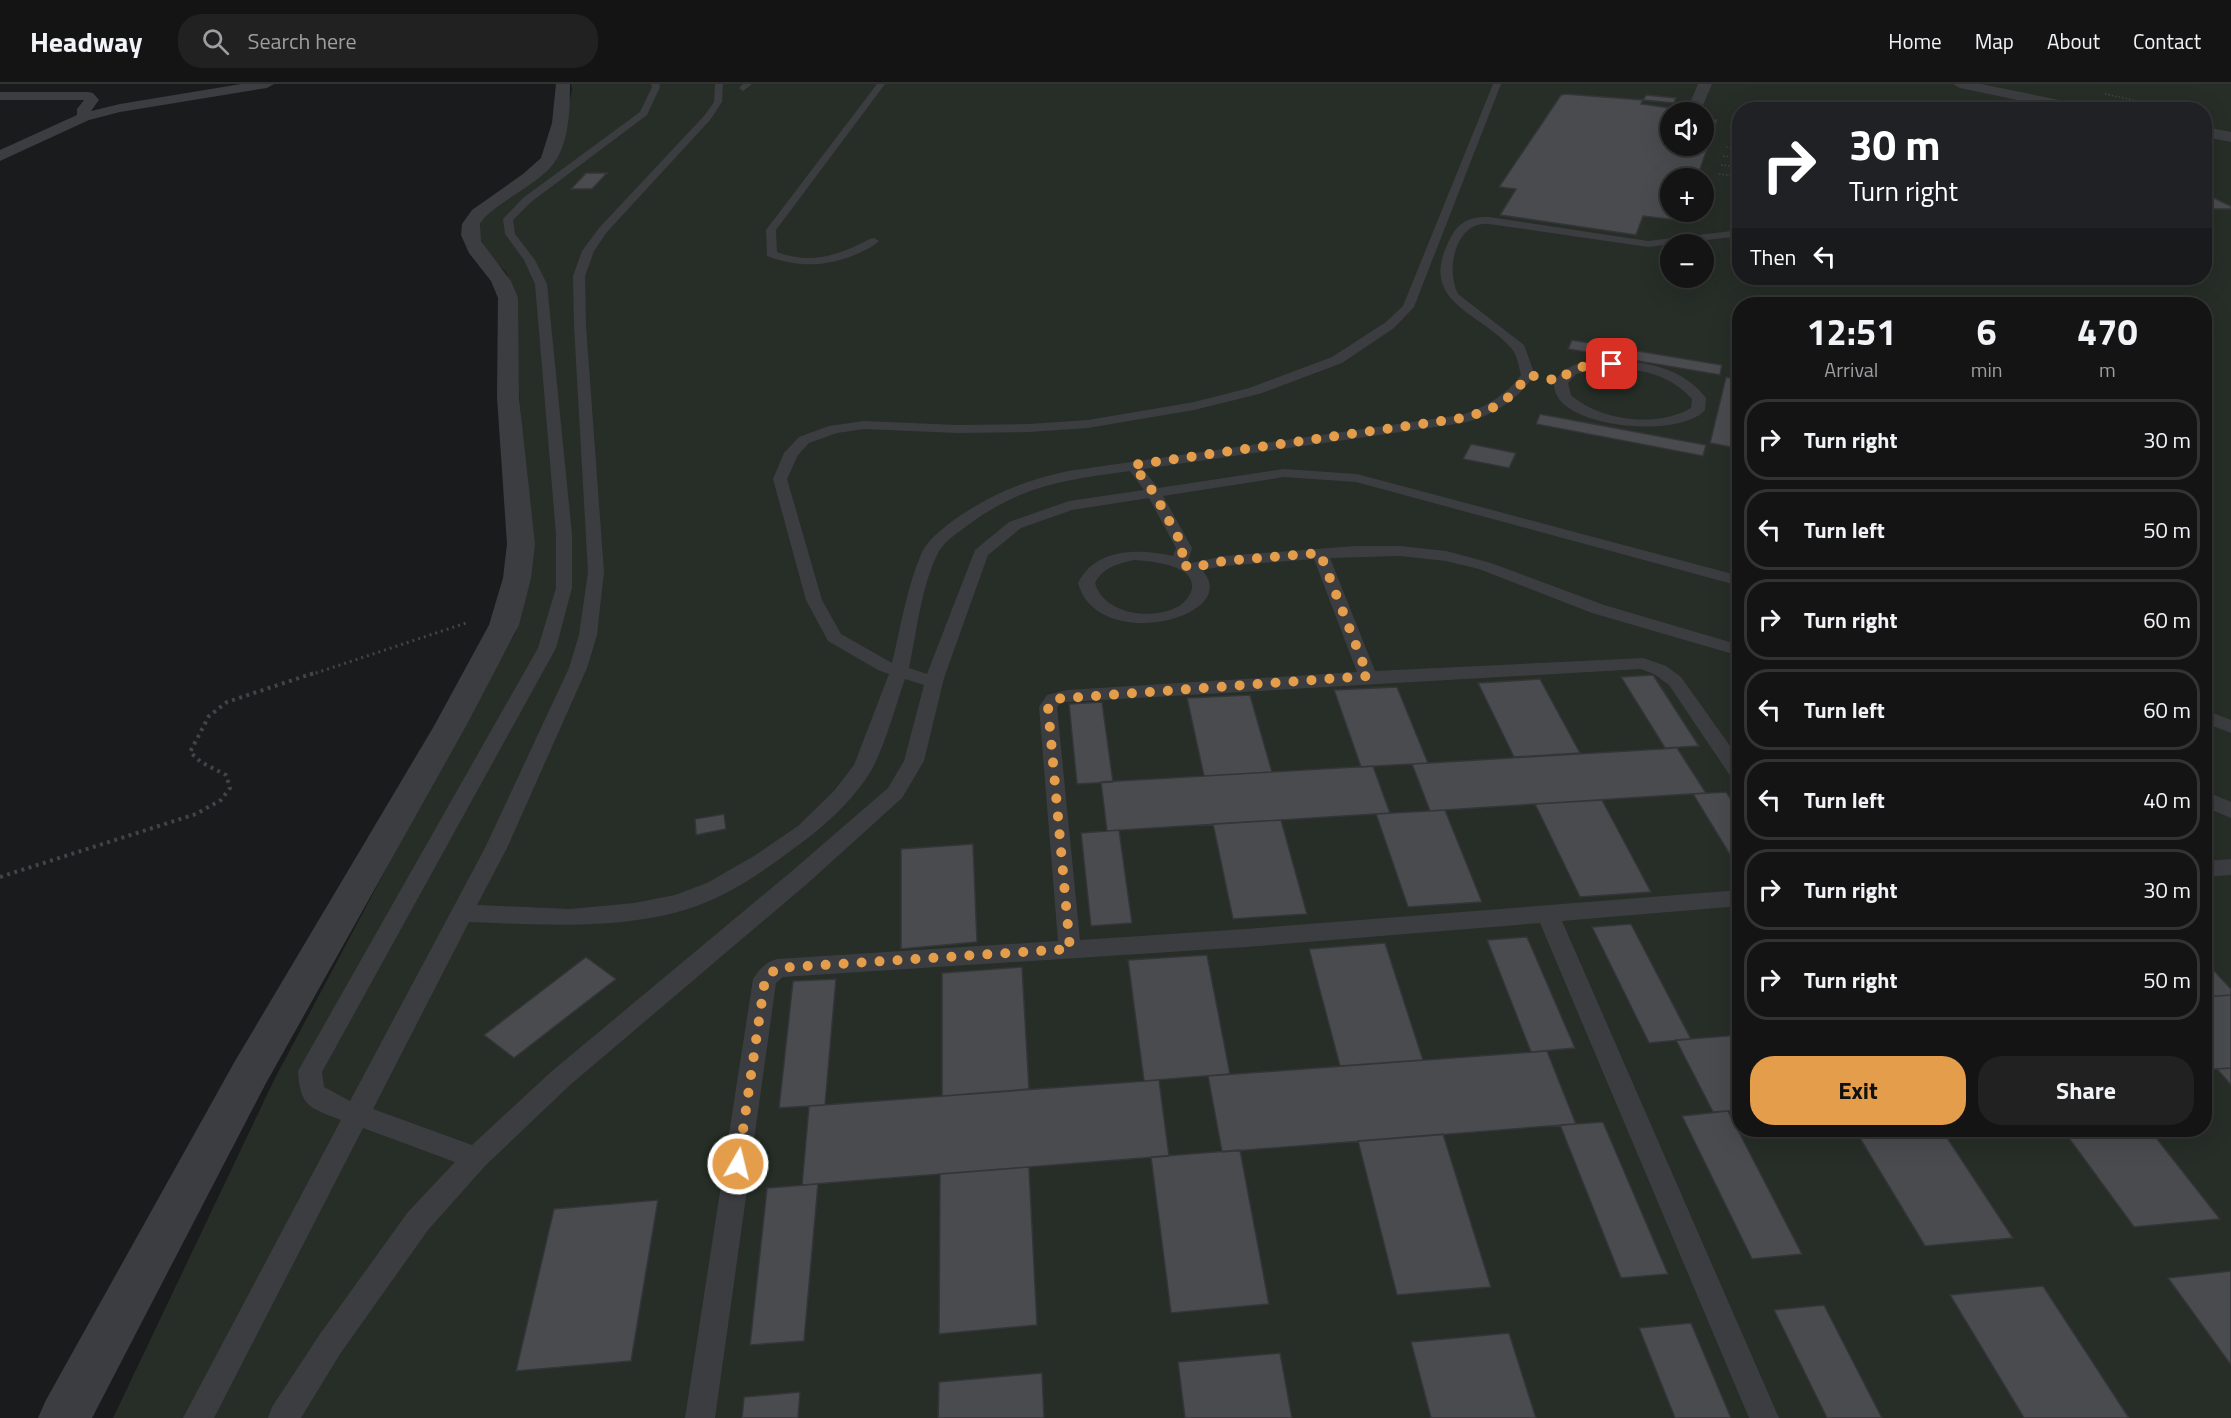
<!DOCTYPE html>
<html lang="en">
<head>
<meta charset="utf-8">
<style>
	:root { --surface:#141415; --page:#212122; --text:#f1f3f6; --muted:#9d9ea0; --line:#333334; --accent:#e49d4b }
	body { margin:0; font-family:"Titillium Web",sans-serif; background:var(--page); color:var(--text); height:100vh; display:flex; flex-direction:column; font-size:22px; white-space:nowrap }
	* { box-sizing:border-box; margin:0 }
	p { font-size:20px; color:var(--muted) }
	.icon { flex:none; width:33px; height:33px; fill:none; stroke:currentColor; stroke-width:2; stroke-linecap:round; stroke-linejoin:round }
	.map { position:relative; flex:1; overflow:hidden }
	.side { position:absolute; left:1732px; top:213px; width:480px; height:840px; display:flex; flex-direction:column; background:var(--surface); border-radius:24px; box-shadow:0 6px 24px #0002,0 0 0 2px var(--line) }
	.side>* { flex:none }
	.banner { position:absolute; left:1732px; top:18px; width:480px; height:183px; border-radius:24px; box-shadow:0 6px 24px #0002,0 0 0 2px var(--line); background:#202124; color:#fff; overflow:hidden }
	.controls { position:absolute; left:1660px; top:18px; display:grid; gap:12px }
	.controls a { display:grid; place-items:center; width:54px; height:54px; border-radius:50%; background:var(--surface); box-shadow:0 6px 24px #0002,0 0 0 2px var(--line); font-size:30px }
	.pin { position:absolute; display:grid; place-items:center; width:51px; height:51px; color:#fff; margin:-26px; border-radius:12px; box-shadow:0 3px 9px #0006 }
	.me { position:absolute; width:66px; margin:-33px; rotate:8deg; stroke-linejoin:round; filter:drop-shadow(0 0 4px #0008) }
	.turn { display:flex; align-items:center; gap:21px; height:126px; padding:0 18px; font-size:27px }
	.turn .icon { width:78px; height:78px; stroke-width:2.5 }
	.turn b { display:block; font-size:42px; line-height:51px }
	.then { display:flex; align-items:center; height:57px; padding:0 18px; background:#0003; gap:12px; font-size:22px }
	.eta { display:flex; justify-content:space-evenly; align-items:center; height:102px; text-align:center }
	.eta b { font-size:36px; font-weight:700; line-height:42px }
	.cta { display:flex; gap:12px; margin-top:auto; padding:12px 18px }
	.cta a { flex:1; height:69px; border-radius:24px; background:var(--accent); color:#111; font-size:24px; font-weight:700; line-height:69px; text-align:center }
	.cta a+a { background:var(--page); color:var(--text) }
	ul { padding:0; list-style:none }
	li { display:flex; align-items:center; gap:18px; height:81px; margin:0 12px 9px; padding:0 6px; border:3px solid var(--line); border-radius:24px }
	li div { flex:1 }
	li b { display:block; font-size:22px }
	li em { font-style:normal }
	header { display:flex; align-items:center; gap:36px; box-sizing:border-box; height:84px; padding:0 30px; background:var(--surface); border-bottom:2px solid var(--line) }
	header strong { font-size:28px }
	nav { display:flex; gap:33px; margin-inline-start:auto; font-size:21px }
	.search { width:420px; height:54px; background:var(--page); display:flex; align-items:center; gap:15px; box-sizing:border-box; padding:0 21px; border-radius:24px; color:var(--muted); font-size:22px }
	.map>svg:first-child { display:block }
	.green { fill:#262e27; fill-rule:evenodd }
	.building { fill:#494b4f; stroke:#343538; stroke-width:1.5 }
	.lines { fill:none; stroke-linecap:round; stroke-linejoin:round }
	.path-far2 { stroke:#424448; stroke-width:1.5; stroke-dasharray:1.5 2; stroke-linecap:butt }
	.path-far1 { stroke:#424448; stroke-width:3; stroke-dasharray:2 4; stroke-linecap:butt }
	.path { stroke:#424448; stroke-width:4; stroke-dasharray:3 4.5; stroke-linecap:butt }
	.service { fill:#3c3d41; fill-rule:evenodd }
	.minor { fill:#3c3d41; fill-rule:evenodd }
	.route { stroke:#e49d4b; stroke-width:10; stroke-dasharray:0 18 }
</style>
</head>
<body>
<header>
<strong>Headway</strong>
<div class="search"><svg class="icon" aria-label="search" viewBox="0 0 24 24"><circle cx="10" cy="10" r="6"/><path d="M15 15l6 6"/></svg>Search here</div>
<nav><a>Home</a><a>Map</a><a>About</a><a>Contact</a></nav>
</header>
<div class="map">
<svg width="2231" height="1334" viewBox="0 0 2231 1334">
	<rect width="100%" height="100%" fill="#1a1b1c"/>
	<path class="green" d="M571,0H2231V1334H113L274,996L461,644L515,550L528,501L529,433L519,308L516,217L507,190L487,167L477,149L484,132L556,76L572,6ZM1740,26H2205V194H1740ZM1671,28H1704V62H1671ZM1671,94H1704V128H1671ZM1671,160H1704V194H1671ZM1740,220H2205V1046H1740Z"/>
	<path class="building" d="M1565,10L1643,16L1641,20L1686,26L1685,28H1671V62H1704V35L1717,36L1697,94H1671V128H1687L1684,137L1643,132L1636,151L1500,131L1516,105L1499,103L1561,11Z
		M1646,11L1676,14L1674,19L1643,16Z
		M586,89H607L592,105H571Z
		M2205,113H2212L2231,122V125H2211L2205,122Z
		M1572,256L1722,281L1720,291L1568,265Z
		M1726,293L1740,296V344L1736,364L1710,359Z
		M1540,330L1706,361L1703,372L1536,340Z
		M1471,360L1516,369L1509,384L1463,375Z
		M1653,591L1699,662L1665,664L1621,593Z
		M1540,595L1580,669L1514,673L1478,599Z
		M1397,603L1428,679L1361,683L1334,606Z
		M1250,611L1272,688L1204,692L1187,614Z
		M1102,618L1113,698L1077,700L1069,620Z
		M1677,664L1706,709L1430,727L1412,680Z
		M1373,682L1390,729L1107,747L1101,698Z
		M1726,708L1740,729V787L1693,710Z
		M1602,716L1651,808L1580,813L1535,720Z
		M1445,726L1482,818L1408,823L1376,730Z
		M724,730L726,745L696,751L695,735Z
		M1281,736L1307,830L1233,835L1213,740Z
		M1119,746L1132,839L1091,842L1081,749Z
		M973,760L977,858L901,865V765Z
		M1730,833H1740V851Z
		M1631,840L1691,955L1649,959L1592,843Z
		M1527,853L1575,964L1531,968L1487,856Z
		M1385,859L1423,976L1340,982L1309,865Z
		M1207,871L1230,990L1144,997L1128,876Z
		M586,873L616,895L514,974L484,951Z
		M2205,877L2231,905V911L2205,913Z
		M1022,883L1029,1005L942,1012V889Z
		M836,895L825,1021L779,1024L793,897Z
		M2231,911V984L2205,986V913Z
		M1740,951V1026L1713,1028L1676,956Z
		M1547,967L1576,1040L1222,1068L1208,992Z
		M2231,984V1001L2217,985Z
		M1159,996L1169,1072L802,1101L809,1022Z
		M1728,1027L1802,1170L1752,1175L1682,1032Z
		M1603,1038L1668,1190L1621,1194L1560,1041Z
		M1855,1046H1942L2013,1154L1925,1162Z
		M2063,1046H2150L2220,1135L2134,1143Z
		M1443,1050L1491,1203L1397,1211L1358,1057Z
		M1240,1066L1269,1220L1171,1229L1151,1073Z
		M1029,1083L1037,1241L939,1250L940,1090Z
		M818,1100L804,1257L750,1261L767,1104Z
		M658,1116L631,1277L516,1287L554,1125Z
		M2231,1187V1281L2168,1194Z
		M2043,1202L2129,1334H2024L1950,1211Z
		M1824,1221L1882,1334H1827L1774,1226Z
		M1691,1239L1731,1334H1675L1639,1244Z
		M1509,1249L1536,1334H1431L1411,1258Z
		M1280,1269L1292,1334H1185L1178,1278Z
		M1042,1289L1044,1334H938L939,1298Z
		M800,1308L798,1334H742L744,1313Z"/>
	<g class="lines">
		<path class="path-far2" d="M2105,10L2180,26
			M1726,63L1740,65
			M1723,72L1740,74
			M1721,81L1740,83
			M1719,90L1740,93"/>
		<path class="path-far1" d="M310,591L469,538"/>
		<path class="path" d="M0,793L196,730L221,716L230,704L226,691L201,678L190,668L209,632L227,618L314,589"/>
		<path class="service" d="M651,0H659L660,3L647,31L531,118L513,136L515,150L535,176L547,200L572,450V504L556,564L322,988L324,1003L350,1017L485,764L569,584L579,551L588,488L574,242L573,192L582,167L599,144L704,32L714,18L715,0H723L722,18L710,36L607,148L594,167L585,192L586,242L604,488L597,551L587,584L507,764L477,821L570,825L634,819L675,811L707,799L754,772L798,742L834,707L854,681L889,590L878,586L828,557L806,516L773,395L784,369L799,353L829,342L864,337L957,341L1029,340L1088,336L1194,318L1249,304L1332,273L1386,238L1403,222L1493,0H1501L1414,223L1394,244L1342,279L1259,310L1194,326L1088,344L1029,348L957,349L864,345L837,349L809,359L798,371L787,395L822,516L841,550L892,579C901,542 907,502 922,468C928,456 941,446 951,438C991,410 1020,398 1068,387L1461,331C1486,323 1505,312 1521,291C1519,283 1517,271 1512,265C1480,227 1415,219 1451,153C1459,137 1472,132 1489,133L1648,157L1740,146V152L1648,163L1489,140C1456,137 1445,185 1458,210L1524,261L1535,291C1516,317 1494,331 1463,339L1143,385L1158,404L1284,385L1357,390L1740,492V502L1356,398L1284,393L1163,412L1192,464L1188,477L1191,479L1224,472L1356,462H1400L1446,467L1491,479L1604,521L1740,561V572L1592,529L1479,485L1446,477L1400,472L1330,474L1375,587L1643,574L1666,582L1681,593L1740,676V698L1733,696L1669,601L1654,590L1641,585L1067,618L1060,619L1057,623L1080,856L1246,845L1740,806V822L1562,837L1779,1334H1749L1540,839L1246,863L783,893L776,899L715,1334H685L753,895C759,885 766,878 777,875L1058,857L1039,623L1047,611L1067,606L1357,588L1314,475L1224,482L1202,486C1245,533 1097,571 1078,499C1095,464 1139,464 1173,472L1176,464L1149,414L1072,426L1021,444L988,471L944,594L924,677L902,714L808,799L570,1001L485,1082L428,1146L340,1270L301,1334H268L272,1323L320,1250L408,1128L455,1078L363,1044L214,1334H183L341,1036C309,1024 300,1022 298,987L538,564L556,504V450L535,200L524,176L505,150L503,135L523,114L640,28L652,3ZM1130,387L1144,406L1069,417L1009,438L975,466L927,590L909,584C917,547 921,503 938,469C944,457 958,449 968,441C1022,401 1065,396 1130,387ZM1134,476C1151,477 1200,481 1191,508C1188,514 1185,518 1179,522C1153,537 1104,531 1095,499C1103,483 1118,480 1134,476ZM905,595L924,601L904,677L888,704L792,787L552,987L472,1061L373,1025L469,838C550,841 650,849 724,810C747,798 769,783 789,768C820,746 853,718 872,685C886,659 895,623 905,595Z
			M743,0H752L743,7L739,4Z
			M877,0H885L776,146L777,168C811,181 839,171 870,155L874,154L879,157C874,162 866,166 859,169C828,183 799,184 767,172L766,146Z
			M1612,276C1648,278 1683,284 1706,314L1705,326C1679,356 1551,344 1554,299C1566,277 1590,276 1612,276ZM1599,284C1634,283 1668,288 1692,315L1691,324C1658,344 1600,337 1571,311L1568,299L1576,290Z
			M2205,626L2231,636V649L2205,639Z
			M2205,707L2231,718V734L2205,723Z
			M2231,775V791L2205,793V777Z"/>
		<path class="minor" d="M241,0H274L267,4L120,28L89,36L0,77V66L77,31V25L84,16H0V8H88L93,9L99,16L91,27L120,20Z
			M556,0H570C570,29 569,68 546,88C527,105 503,116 485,133L480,140L481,157L511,197L518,214L519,313L535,460L531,494L519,541L466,642L265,1001L92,1334H38L46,1316L235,977L434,642L489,541L503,494L507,460L497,313L498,214L491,197L469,169L461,151L462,140L472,126L523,90L541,74L552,39Z
			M1698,0H1712L1700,28H1686Z
			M1953,0H1981L2089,22L2096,26H2065L1960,4Z
			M2205,43L2231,48V58L2205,53Z"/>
	</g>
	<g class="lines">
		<path class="route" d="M738,1080L765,895L777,884L1070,865L1048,623L1054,615L1368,592L1320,469L1224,477L1190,484L1179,478L1184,464L1154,409L1133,381L1463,334C1496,325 1508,318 1528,291L1560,297C1572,281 1593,280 1612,280"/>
	</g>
</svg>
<div class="controls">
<a><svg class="icon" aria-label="sound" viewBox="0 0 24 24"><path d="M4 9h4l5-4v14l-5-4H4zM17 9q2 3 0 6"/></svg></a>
<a>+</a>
<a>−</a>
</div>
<div class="pin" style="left:1612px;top:280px;background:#d93025"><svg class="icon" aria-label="arrive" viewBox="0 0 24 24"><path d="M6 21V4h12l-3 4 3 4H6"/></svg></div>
<svg class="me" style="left:738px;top:1080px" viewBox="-20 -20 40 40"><circle r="17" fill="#e49d4b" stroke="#fff" stroke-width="3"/><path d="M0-11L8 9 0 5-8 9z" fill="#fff"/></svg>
<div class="banner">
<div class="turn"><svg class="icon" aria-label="right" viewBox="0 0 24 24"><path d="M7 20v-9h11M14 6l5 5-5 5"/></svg><div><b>30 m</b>Turn right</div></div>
<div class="then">Then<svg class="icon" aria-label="left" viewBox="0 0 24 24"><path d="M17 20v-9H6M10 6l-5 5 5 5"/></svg></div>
</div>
<section class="side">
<div class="eta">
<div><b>12:51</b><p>Arrival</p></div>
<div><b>6</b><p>min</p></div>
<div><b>470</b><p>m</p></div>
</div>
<ul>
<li><svg class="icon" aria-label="right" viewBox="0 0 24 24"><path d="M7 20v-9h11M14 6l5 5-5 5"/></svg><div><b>Turn right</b></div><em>30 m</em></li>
<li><svg class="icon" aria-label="left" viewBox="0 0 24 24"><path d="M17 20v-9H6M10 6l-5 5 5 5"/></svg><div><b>Turn left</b></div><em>50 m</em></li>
<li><svg class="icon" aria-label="right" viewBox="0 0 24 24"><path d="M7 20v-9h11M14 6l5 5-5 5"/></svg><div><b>Turn right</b></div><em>60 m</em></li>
<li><svg class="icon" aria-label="left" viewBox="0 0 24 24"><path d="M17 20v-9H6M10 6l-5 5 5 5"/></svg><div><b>Turn left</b></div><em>60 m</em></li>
<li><svg class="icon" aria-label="left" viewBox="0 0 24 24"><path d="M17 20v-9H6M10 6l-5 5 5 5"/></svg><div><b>Turn left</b></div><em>40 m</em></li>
<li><svg class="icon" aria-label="right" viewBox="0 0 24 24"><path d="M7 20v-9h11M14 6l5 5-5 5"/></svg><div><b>Turn right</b></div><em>30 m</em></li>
<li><svg class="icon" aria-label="right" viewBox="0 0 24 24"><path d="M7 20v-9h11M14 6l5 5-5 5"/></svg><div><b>Turn right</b></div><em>50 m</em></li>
</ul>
<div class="cta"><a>Exit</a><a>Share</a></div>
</section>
</div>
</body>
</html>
